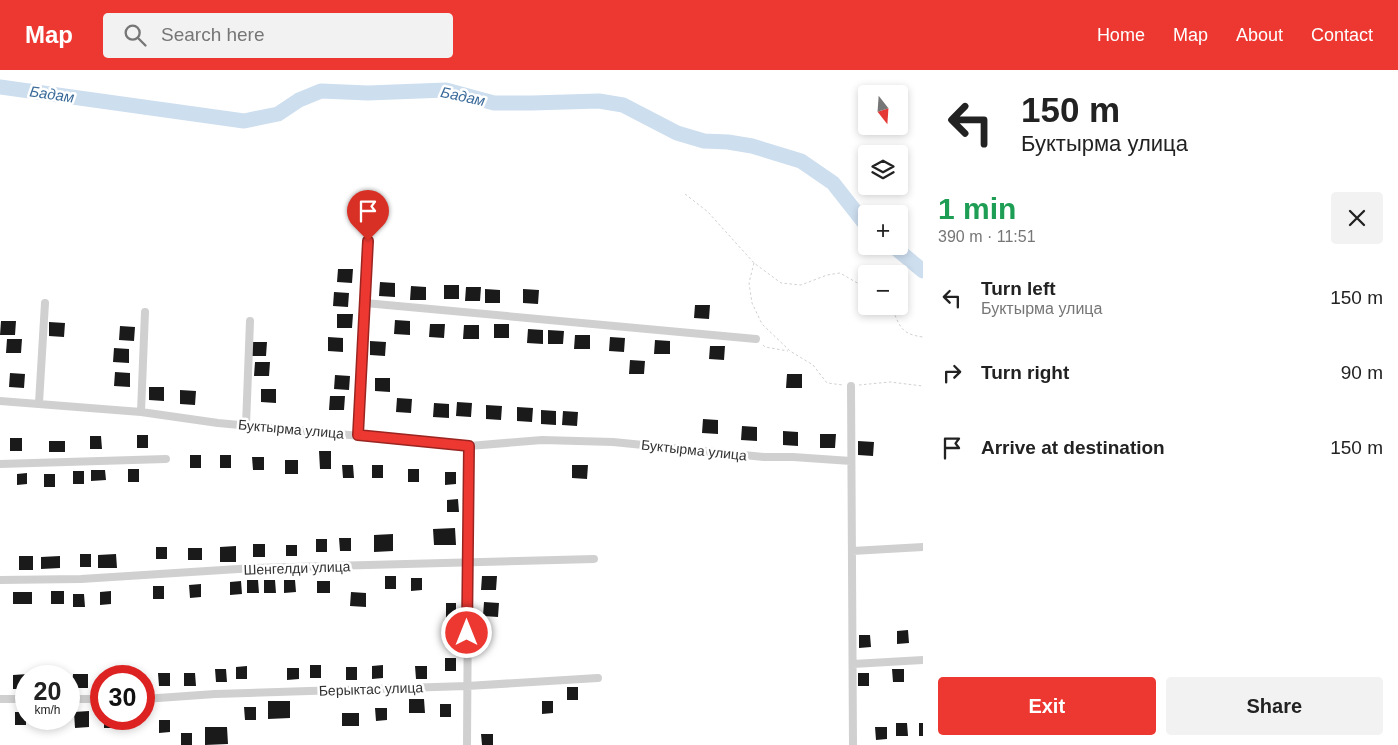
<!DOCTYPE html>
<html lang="en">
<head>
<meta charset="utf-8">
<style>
	:root { --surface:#fff; --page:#f2f2f2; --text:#222; --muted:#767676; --accent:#ed3832 }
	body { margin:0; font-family:Helvetica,sans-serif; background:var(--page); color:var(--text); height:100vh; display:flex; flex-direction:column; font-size:19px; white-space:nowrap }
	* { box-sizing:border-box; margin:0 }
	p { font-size:16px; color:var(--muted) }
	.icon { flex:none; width:28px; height:28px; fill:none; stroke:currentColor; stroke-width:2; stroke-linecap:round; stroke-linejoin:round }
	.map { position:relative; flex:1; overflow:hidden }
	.drawer { display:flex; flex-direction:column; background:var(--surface); width:475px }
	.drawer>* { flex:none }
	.top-card { background:#fff; color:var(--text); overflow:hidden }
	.needle { width:32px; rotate:163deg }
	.fabs { position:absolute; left:858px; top:15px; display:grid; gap:10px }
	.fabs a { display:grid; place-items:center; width:50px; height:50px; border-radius:5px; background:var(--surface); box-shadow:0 2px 8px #0003; font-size:25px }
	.speed { position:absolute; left:15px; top:595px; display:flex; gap:10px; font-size:25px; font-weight:700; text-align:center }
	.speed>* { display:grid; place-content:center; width:65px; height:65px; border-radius:50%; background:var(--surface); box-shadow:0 2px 8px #0003; line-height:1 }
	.speed small { font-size:12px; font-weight:400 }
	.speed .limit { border:8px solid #d22; background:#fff; color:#111 }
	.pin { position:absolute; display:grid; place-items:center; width:42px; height:42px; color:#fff; margin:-51px -21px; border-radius:50% 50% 50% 0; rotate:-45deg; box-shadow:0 0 5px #0007 }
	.pin .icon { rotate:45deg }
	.me { position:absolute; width:55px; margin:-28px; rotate:0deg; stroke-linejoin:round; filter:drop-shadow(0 0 4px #0008) }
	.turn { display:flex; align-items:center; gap:18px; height:105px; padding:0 15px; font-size:22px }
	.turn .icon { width:65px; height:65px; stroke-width:2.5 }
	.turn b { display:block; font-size:35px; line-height:42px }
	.round { display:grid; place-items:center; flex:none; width:52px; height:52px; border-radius:5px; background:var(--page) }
	.headline { display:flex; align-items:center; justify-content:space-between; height:85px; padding:0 15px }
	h1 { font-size:30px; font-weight:800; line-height:38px; color:#1e9e55 }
	.action { display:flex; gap:10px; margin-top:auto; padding:10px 15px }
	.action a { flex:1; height:58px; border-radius:5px; background:var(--accent); color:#fff; font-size:20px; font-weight:800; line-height:58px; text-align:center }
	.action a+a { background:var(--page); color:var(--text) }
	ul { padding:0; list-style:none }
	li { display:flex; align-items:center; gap:15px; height:75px; padding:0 15px }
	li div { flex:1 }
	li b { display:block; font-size:19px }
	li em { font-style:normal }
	header { display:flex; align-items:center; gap:30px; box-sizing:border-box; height:70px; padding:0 25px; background:var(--accent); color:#fff }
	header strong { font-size:24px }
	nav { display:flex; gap:28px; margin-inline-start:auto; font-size:18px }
	.search { width:350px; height:45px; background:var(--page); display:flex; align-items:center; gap:12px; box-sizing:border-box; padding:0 18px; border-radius:5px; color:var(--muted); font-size:19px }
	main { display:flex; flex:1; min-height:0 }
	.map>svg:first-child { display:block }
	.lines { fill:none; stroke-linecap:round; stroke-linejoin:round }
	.river { stroke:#cddeef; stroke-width:15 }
	.building { fill:#1a1a1a }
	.path { stroke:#d0d0d0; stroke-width:1; stroke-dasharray:2.5 2.5; stroke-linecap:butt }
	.minor { stroke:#d0d0d0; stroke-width:8 }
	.route-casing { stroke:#9a2420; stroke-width:12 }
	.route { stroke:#ed3832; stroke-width:9 }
	.labels { text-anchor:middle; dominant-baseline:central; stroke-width:5; stroke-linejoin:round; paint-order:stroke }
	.street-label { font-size:14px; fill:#333; stroke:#fff }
	.water-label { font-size:15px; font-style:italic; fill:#3b6b9a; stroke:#fff }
</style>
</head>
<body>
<header>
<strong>Map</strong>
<div class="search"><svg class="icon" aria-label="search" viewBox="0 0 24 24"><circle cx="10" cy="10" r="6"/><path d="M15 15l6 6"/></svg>Search here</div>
<nav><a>Home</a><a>Map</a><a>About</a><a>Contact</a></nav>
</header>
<main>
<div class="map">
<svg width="923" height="675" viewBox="0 0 923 675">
	<rect width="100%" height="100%" fill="#fff"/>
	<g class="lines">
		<path class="river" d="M0,17L244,51L278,44L299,30L321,21L368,23L446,20L494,33H532L599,31L623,35L677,63L704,71L728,72L752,76L801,91L833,113L866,155
			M893,176L923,201"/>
	</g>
	<path class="building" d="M338,199H353L352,213L337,212Z
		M380,212L395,213V227L379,226Z
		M444,215H459V229H444Z
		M411,216L426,217V230H410Z
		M466,217H481L480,231H465Z
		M485,219L500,220V233H485Z
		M523,219L539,220L538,234L523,233Z
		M334,222L349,223L348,237L333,236Z
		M695,235H710L709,249L694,248Z
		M337,244H353L352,258H337Z
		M395,250L410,251V265L394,264Z
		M1,251H16L15,265H0Z
		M49,252L65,253L64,267L49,266Z
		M430,254H445L444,268L429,267Z
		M494,254H509V268H494Z
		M464,255H479V269H463Z
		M120,256L135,257L134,271L119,270Z
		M528,259L543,260V274L527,273Z
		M548,260L564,261L563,274H548Z
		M575,265H590V279H574Z
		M328,267L343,268V282L328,281Z
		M610,267L625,268L624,282L609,281Z
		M7,269H22L21,283H6Z
		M655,270L670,271V284H654Z
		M370,271L386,272L385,286L370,285Z
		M252,272H267L266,286H251Z
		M710,276H725L724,290L709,289Z
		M114,278L129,279V293L113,292Z
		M630,290L645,291L644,304H629Z
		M255,292H270L269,306H254Z
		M115,302L130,303V317L114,316Z
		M10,303L25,304L24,318L9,317Z
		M787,304H802V318H786Z
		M335,305L350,306L349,320L334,319Z
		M375,308H390V322L375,321Z
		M149,317H164V331L149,330Z
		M261,319H276V333L261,332Z
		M180,320L196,321L195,335L180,334Z
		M330,326H345L344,340H329Z
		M397,328L412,329L411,343L396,342Z
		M457,332L472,333L471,347L456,346Z
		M434,333L449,334V348L433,347Z
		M486,335L502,336L501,350L486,349Z
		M517,337L533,338L532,352L517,351Z
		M541,340L556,341V355L541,354Z
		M563,341L578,342L577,356L562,355Z
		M703,349L718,350V364L702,363Z
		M742,356L757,357V371L741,370Z
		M783,361L798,362V376L783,375Z
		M820,364H836L835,378H820Z
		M137,365H148V378H137Z
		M90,366H101L102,379H90Z
		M10,368H22V381H10Z
		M49,371H65V382H49Z
		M858,371L874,372L873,386L858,385Z
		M319,381H331V399H320Z
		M190,385H201V398H190Z
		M220,385H231V398H220Z
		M252,387H264V400H253Z
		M285,390H298V404H285Z
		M342,395H353L354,408H343Z
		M372,395H383V408H372Z
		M572,395H588L587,409L572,408Z
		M128,399H139V412H128Z
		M408,399H419V412H408Z
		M91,400H105L106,410L91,411Z
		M73,401H84V414H73Z
		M445,402H456V414L445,415Z
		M27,403V414L17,415V404Z
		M44,404H55V417H44Z
		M458,429L459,442H447V430Z
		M455,458L456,475H434L433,459Z
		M393,464V481L374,482V465Z
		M339,468H351V481H340Z
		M316,469H327V482H316Z
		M253,474H265V487H253Z
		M286,475H297V486H286Z
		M236,476V492H220V477Z
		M156,477H167V489H156Z
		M188,478H202V490H188Z
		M80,484H91V497H80Z
		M116,484L117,498H98V485Z
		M19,486H33V500H19Z
		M60,486V498L41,499V487Z
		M385,506H396V519H385Z
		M482,506H497L496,520H481Z
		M411,508H422V520L411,521Z
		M247,510H258L259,523H247Z
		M264,510H275L276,523H264Z
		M284,510H295L296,522L284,523Z
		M241,511L242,524L230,525V512Z
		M317,511H330V523H317Z
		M201,514V527L190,528L189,515Z
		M153,516H164V529H153Z
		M51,521H64V534H51Z
		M111,521V534L100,535V522Z
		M13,522H32V534H13Z
		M351,522L366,523V537L350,536Z
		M73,524H84L85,537H73Z
		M484,532L499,533L498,547L483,546Z
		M446,533H456V551H446Z
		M908,560L909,573L897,574V561Z
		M859,565H870L871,577L859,578Z
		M445,588H456V601H445Z
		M310,595H321V608H310Z
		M383,595V608L372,609V596Z
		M247,596V609H236V597Z
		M415,596H427V609H416Z
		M346,597H357V610H346Z
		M287,598H299V609L287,610Z
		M215,599H226L227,612H216Z
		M892,599H904V612H893Z
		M158,603H170V616H159Z
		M184,603H195L196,616H184Z
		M858,603H869V616H858Z
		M28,604L26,606V619H13V605Z
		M73,604H88V618H72Z
		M99,605L101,606V619H98Z
		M567,617H578V630H567Z
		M409,629H424L425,643H409Z
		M268,631H290V648L268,649Z
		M542,631H553V643L542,644Z
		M440,634H451V647H440Z
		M244,637H256V650H245Z
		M375,638H387V650L376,651Z
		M89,641V657L75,658L74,642Z
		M15,642H26V655H15Z
		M342,643H359V656H342Z
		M43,649H54L55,657H43Z
		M104,649H115V658H104Z
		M159,650H170V662L159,663Z
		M896,653H907L908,666H896Z
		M919,653H923V666H919Z
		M205,657H227L228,674L205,675Z
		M875,657H887V669L876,670Z
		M181,663H192V675H181Z
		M481,664H493V675H482Z"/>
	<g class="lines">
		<path class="path" d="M685,124L708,142L754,193L781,213L801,215L827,205L840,203L866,218
			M373,165L377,161L378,122
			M754,193L749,213L752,233L762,254L790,281L813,295L827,313L843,315
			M891,236C900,256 900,264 923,267
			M763,275L765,277L788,281
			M859,315L890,312L923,316"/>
		<path class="minor" d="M365,233L756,269
			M851,316L853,675
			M0,331L141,342L218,353L469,376L542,370L613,372L764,387H793L851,391
			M39,333L45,233
			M141,342L145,242
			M246,355L250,251
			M357,365L368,171
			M0,394L166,389
			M852,481L923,477
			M0,510L81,509L254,498L594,489
			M853,594L923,590
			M0,629H26
			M69,629H101
			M144,629L215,624L467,616L598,608
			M467,675L469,376"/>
	</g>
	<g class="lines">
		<defs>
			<path id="route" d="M368,171L358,365L469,376L467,563"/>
		</defs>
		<use href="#route" class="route-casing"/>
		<use href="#route" class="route"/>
	</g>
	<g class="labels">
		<g class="street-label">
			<text transform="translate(291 359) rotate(5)">Буктырма улица</text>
			<text transform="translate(694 380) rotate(6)">Буктырма улица</text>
			<text transform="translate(297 498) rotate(-2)">Шенгелди улица</text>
			<text transform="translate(371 619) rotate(-2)">Берыктас улица</text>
		</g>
		<g class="water-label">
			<text transform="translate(52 24) rotate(8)">Бадам</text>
			<text transform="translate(463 26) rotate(12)">Бадам</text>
		</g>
	</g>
</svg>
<div class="fabs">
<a><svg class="needle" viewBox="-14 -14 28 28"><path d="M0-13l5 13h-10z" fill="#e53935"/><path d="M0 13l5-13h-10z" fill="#767676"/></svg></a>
<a><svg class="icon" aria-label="layers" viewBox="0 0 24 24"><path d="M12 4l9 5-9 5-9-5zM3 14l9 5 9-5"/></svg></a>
<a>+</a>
<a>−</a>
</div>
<div class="speed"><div>20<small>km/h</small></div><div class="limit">30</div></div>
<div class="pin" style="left:368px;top:171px;background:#d93025"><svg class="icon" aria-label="arrive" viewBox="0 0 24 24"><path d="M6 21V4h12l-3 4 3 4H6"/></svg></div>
<svg class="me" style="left:467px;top:563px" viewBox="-20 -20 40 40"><circle r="17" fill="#ed3832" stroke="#fff" stroke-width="3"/><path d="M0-11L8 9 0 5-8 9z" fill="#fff"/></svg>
</div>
<section class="drawer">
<div class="top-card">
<div class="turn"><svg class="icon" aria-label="left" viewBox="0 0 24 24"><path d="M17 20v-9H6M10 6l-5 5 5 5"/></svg><div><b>150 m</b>Буктырма улица</div></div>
</div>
<div class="headline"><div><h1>1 min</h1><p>390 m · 11:51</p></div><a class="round"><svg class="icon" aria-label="close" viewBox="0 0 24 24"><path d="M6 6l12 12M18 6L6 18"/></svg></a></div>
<ul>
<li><svg class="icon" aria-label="left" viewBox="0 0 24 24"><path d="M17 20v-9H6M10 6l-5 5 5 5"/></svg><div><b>Turn left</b><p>Буктырма улица</p></div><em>150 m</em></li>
<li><svg class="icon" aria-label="right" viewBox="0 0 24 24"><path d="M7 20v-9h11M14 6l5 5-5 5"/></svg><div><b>Turn right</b></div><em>90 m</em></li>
<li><svg class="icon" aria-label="arrive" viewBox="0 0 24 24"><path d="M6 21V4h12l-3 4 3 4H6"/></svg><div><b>Arrive at destination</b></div><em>150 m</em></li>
</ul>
<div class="action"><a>Exit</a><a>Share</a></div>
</section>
</main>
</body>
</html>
